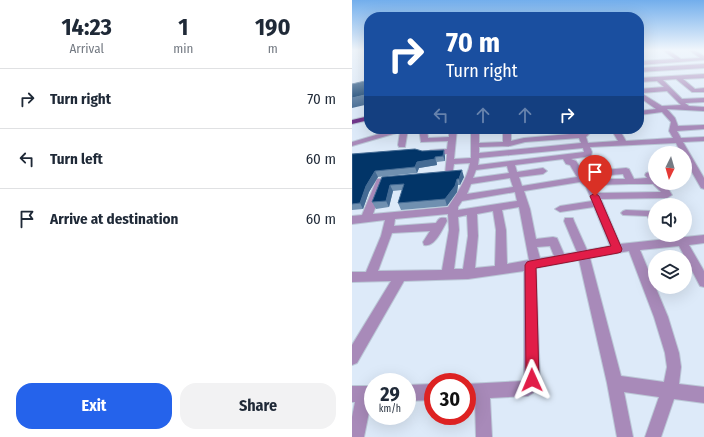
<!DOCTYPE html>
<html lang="en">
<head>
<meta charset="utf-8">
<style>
	:root { --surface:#fff; --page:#f2f2f3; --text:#1f2937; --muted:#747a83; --line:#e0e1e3; --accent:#2563eb }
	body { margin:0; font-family:"Fira Sans Condensed",sans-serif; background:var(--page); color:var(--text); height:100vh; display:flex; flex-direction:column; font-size:15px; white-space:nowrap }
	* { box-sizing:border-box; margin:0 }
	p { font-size:13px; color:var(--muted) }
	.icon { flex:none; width:22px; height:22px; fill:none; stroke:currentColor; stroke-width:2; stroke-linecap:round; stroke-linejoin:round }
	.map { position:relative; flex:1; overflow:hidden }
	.panel { display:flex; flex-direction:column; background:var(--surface); width:352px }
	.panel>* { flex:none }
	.guide { position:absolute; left:12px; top:12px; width:280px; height:122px; border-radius:16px; box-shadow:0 4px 16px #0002; background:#1a4fa0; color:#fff; overflow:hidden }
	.needle { width:26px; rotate:185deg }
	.fabs { position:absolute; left:296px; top:146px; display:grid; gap:8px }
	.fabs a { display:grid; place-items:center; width:44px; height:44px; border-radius:50%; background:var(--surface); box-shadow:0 4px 16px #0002; font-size:20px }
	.speed { position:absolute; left:12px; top:373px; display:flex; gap:8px; font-size:20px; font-weight:700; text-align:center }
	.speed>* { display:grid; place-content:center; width:52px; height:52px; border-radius:50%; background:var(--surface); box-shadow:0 4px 16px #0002; line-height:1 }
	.speed small { font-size:10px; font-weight:400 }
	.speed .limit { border:6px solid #d22; background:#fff; color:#111 }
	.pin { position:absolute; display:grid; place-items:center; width:34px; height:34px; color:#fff; margin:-41px -17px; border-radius:50% 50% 50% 0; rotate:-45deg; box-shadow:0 0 4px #0007 }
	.pin .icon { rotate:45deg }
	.me { position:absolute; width:44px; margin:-22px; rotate:359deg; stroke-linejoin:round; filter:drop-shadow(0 0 3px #0008) }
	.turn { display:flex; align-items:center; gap:14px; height:84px; padding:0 16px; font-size:18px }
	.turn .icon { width:52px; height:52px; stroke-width:2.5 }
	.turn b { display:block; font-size:28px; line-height:34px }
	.lanes { display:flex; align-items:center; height:38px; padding:0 16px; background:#0003; justify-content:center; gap:20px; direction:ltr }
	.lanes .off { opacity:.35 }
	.eta { display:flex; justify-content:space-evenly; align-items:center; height:68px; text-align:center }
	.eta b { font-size:24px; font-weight:700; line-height:28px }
	.action { display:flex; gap:8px; margin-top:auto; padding:8px 16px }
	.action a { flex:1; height:46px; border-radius:16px; background:var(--accent); color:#fff; font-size:16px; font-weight:700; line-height:46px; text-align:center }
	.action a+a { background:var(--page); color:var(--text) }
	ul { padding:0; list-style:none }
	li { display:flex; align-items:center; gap:12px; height:60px; padding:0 16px; border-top:1px solid var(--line) }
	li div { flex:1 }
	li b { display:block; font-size:15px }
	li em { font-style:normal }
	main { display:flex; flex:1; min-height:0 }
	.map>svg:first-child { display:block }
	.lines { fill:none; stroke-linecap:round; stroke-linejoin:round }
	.minor-casing { stroke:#bbc8d7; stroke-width:2 }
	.major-casing { stroke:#bbc8d7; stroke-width:2 }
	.minor { fill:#a88ab9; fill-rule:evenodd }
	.major { fill:#71378c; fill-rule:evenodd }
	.wall { fill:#7090b0 }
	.shaded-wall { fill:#446b94 }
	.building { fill:#023568; stroke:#446b94 }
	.route { fill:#e11d48; stroke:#92132f }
</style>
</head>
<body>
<main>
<section class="panel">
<div class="eta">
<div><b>14:23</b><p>Arrival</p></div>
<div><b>1</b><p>min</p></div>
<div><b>190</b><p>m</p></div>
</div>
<ul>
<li><svg class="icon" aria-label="right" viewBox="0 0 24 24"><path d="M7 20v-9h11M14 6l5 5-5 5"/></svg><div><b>Turn right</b></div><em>70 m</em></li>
<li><svg class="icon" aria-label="left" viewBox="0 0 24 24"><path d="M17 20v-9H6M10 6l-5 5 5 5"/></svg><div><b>Turn left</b></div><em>60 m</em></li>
<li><svg class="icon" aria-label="arrive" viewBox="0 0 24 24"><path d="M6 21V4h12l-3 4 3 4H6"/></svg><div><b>Arrive at destination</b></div><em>60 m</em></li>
</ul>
<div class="action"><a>Exit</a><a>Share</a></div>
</section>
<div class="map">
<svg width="352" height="437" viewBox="0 0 352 437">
	<rect width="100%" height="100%" fill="#ddeaf9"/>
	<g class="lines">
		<defs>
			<path id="minor" d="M311,50H316L329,59L348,58L337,50H342L352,56V60L287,65V61L323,59Z
				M352,64V68L287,72V68Z
				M352,74V78L331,79L343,89L352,88V92H340L324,79L311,80L330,99L352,98V102L333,103L337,106L352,107V111L315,109L323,118L326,126L352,125V129L325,131L329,138L352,137V141L331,142L352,178V189L349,188L333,160V153H329L324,143L238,147L240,152L239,156L219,159L224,161L231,172L274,168L277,169L282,179L295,178L293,175L294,173L303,170V183H310L317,190L320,195L315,198L249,199L268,244L352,235V243L337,245L352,271V287L348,286L327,246L288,250L316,317L327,353L329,367L327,384L352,387V403L322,399L309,437H293L307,397L272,392L281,437H265L255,383L227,260L184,268L188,380L181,393L176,396L138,398L140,437H124L123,399L115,400V384L172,381V271L116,279L52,281L5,363L0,365V345L39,281L0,282V272H14L29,236L33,220L0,224V216L10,215L25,179L46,177L47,179L46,181L32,183L21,214L96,207C105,193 115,179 118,163L102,164L100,176H94L93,174L95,154H79L75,152L79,150L95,149L96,141L69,142L67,129H75L76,138L97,137V129H105L102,159L119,158V129H127V143L151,142V129H159V141L172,138L229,133L234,131L238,133L234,137L236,143L266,141L259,129H267L274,141L321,138L317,131L319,122L310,112L287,115V111L304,109L287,97V89L312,87L305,81L287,82V78ZM315,91L329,105L310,106L289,93ZM227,138L229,143L127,153V147L158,146L173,142ZM231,148L232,152L126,165L127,158ZM211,159L214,164L218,165L225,177L170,186L167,177L191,174L195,171L191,168L165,172L163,165ZM155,166L157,173L121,178L124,170ZM271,174L273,179H235L234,177ZM158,178L161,187L115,194L119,184ZM228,182L234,187L240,201L208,206L203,209L208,212L242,207L258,246L235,250L222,221L221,218H213L212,221L225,252L212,254L205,238L201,237L184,239L178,209L172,191ZM277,184H301L309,192L246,193L242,185ZM163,192L165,201L106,210V207L110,201ZM167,207L177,260L155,264L154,230L150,210ZM141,211L144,230L143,266L123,268L126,236L125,214ZM96,214L97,230L90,270L26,271L40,233L78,231L71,242L72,245C83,248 91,228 95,221L94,218C88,217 87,218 84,223L42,226L43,219ZM115,215L116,236L111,269H102L107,230L106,217ZM198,246L202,256L188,258L185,247ZM277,251L302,317L313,353L315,367L312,382L269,376L238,258Z
				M44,129H56L53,147H47L46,145L48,132L0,146V142Z
				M274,210L300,211L303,213V223L299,222L295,216L271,215L269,213L271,211Z
				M81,384V400L55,401V385Z
				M0,386H21V402H19L12,437H0V417L3,402H0Z"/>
			<path id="major" d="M17,116V120L0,124V120Z"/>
		</defs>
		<use href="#minor" class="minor-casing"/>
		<use href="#major" class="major-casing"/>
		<use href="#minor" class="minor"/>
		<use href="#major" class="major"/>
	</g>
	<path class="wall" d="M70,151L93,156V161L85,162V165L67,168L65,173L26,177L17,192L11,209L0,210V154Z
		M30,177H112L108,185H106L105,192L95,206L49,210L46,203L50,190L41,191L37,207L24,209L20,202Z"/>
	<path class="shaded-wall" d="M17,94V104L0,108V98Z
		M92,150L93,156V161L91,156Z
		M83,157L85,165L67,168L65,173L63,167L65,162Z
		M110,170L112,177L108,185L107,179Z
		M23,171L26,177L17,192L11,209L8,203L14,186Z
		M105,179L106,185L105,192L95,206L93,199Z
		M38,185L41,191L37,207L34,201Z"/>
	<path class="building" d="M17,80V94L0,98V84Z
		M63,149L70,151L92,150L91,156L83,157V159L65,162L63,167L23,171L14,186L8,203L0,204V154Z
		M110,170L107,179H105L103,186L93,199L46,203L52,184L38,185L34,201L20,202L30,177Z"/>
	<linearGradient id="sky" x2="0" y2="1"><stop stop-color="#72aeec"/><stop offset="0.45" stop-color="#f0f6fc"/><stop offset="1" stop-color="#f0f6fc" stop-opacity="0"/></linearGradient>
	<rect width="352" height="111" fill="url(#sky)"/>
	<path class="route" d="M243,193L247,196L270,249L269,252L266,253L184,268L187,380L185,385L180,387L176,385L174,380L173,265L175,262L178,261L259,246L238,196Z"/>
</svg>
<div class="fabs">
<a><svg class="needle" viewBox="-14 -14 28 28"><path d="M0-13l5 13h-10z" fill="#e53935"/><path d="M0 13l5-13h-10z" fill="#747a83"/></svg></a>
<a><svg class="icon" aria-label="sound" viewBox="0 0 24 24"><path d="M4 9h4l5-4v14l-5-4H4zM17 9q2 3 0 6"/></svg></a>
<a><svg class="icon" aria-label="layers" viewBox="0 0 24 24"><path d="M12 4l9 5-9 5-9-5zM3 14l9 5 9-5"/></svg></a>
</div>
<div class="speed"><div>29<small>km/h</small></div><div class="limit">30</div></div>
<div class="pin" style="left:243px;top:196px;background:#d93025"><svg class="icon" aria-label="arrive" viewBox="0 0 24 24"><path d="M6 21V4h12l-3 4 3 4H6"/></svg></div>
<svg class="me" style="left:180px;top:380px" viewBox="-20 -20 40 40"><path d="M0-17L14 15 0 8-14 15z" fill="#e11d48" stroke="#fff" stroke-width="4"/></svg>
<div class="guide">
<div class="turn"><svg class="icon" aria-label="right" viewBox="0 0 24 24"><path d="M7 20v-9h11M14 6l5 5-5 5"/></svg><div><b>70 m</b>Turn right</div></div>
<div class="lanes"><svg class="icon off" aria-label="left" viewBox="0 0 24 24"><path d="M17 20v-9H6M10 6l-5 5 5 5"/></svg><svg class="icon off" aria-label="ahead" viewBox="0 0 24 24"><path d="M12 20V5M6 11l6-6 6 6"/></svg><svg class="icon off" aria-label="ahead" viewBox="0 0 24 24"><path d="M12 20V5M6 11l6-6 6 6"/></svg><svg class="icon" aria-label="right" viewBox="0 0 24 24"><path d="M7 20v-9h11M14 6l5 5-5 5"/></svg></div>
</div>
</div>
</main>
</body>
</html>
